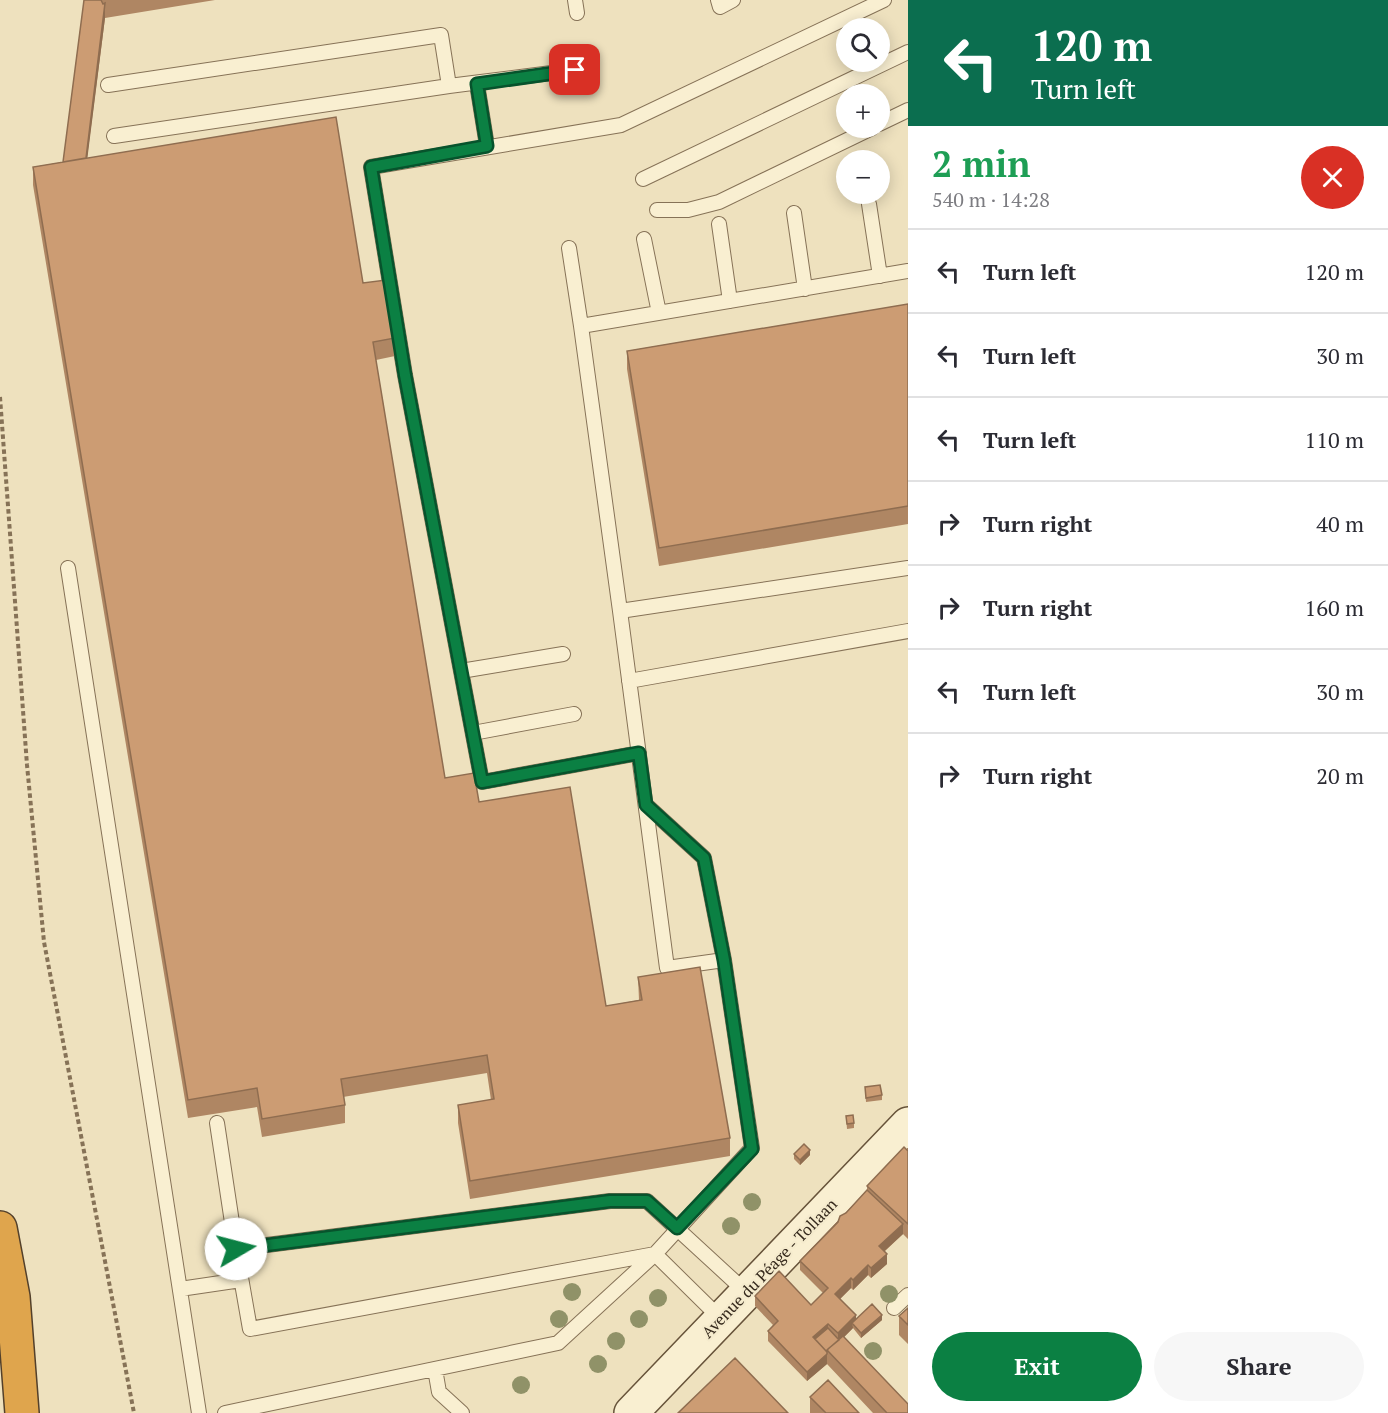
<!DOCTYPE html>
<html lang="en">
<head>
<meta charset="utf-8">
<style>
	:root { --surface:#fff; --page:#f7f7f7; --text:#2b2b33; --muted:#7c7c81; --line:#e1e1e2; --accent:#0b8043 }
	body { margin:0; font-family:"PT Serif",serif; background:var(--page); color:var(--text); height:100vh; display:flex; flex-direction:column; font-size:22px; white-space:nowrap }
	* { box-sizing:border-box; margin:0 }
	p { font-size:20px; color:var(--muted) }
	.icon { flex:none; width:33px; height:33px; fill:none; stroke:currentColor; stroke-width:2; stroke-linecap:round; stroke-linejoin:round }
	.map { position:relative; flex:1; overflow:hidden }
	.drawer { display:flex; flex-direction:column; background:var(--surface); width:480px }
	.drawer>* { flex:none }
	.guide { background:#0b6e4f; color:#fff; overflow:hidden }
	.tools { position:absolute; left:836px; top:18px; display:grid; gap:12px }
	.tools a { display:grid; place-items:center; width:54px; height:54px; border-radius:50%; background:var(--surface); box-shadow:0 3px 15px #0003; font-size:30px }
	.pin { position:absolute; display:grid; place-items:center; width:51px; height:51px; color:#fff; margin:-26px; border-radius:12px; box-shadow:0 3px 9px #0006 }
	.me { position:absolute; width:66px; margin:-33px; rotate:82deg; stroke-linejoin:round; filter:drop-shadow(0 0 4px #0008) }
	.turn { display:flex; align-items:center; gap:21px; height:126px; padding:0 24px; font-size:27px }
	.turn .icon { width:78px; height:78px; stroke-width:2.5 }
	.turn b { display:block; font-size:42px; line-height:51px }
	.round { display:grid; place-items:center; flex:none; width:63px; height:63px; border-radius:32px; background:var(--page) }
	.overview { display:flex; align-items:center; justify-content:space-between; height:102px; padding:0 24px }
	h1 { font-size:36px; font-weight:700; line-height:45px; color:#1e9e55 }
	.button { display:flex; gap:12px; margin-top:auto; padding:12px 24px }
	.button a { flex:1; height:69px; border-radius:36px; background:var(--accent); color:#fff; font-size:24px; font-weight:700; line-height:69px; text-align:center }
	.button a+a { background:var(--page); color:var(--text) }
	ul { padding:0; list-style:none }
	li { display:flex; align-items:center; gap:18px; height:84px; padding:0 24px; border-top:2px solid var(--line) }
	li div { flex:1 }
	li b { display:block; font-size:22px }
	li em { font-style:normal }
	main { display:flex; flex:1; min-height:0 }
	.map>svg:first-child { display:block }
	.lines { fill:none; stroke-linecap:round; stroke-linejoin:round }
	.lane-casing { stroke:#867257; stroke-width:16 }
	.secondary-casing { stroke:#67533a; stroke-width:36 }
	.highway-casing { stroke:#53402b; stroke-width:36 }
	.path { stroke:#867257; stroke-width:4; stroke-dasharray:4.5 3; stroke-linecap:butt }
	.lane { stroke:#f9efd1; stroke-width:14 }
	.secondary { stroke:#f9efd1; stroke-width:33 }
	.highway { stroke:#dfa54d; stroke-width:33 }
	.tree { fill:#909268 }
	.wall { fill:#af8663 }
	.shaded-wall { fill:#8f6d50 }
	.building { fill:#cc9c73; stroke:#8f6d50; stroke-width:1.5 }
	.route-casing { stroke:#07532c; stroke-width:15 }
	.route { stroke:#0b8043; stroke-width:10 }
	.labels { text-anchor:middle; dominant-baseline:central; stroke-width:4.5; stroke-linejoin:round; paint-order:stroke }
	.street-label { font-size:16px; fill:#35291c; stroke:#f5ebcd }
</style>
</head>
<body>
<main>
<div class="map">
<svg width="908" height="1413" viewBox="0 0 908 1413">
	<rect width="100%" height="100%" fill="#eee1be"/>
	<g class="lines">
		<defs>
			<path id="lane" d="M575,0L577,13
				M718,0L720,7L733,0
				M477,84L487,146
				M108,85L441,35L449,86L114,136
				M449,86L575,70
				M879,124L908,110
				M643,179L908,52
				M869,204L880,276
				M657,210H688L719,202L872,128
				M794,213L805,289
				M719,224L730,301
				M644,239L659,313
				M569,248L581,326
				M908,271L581,326L620,611L908,568
				M68,568L199,1413
				M620,611L667,968L724,960L704,858L646,805
				M461,671L563,654
				M629,681L908,631
				M473,733L574,714
				M639,753L482,782L405,375L371,167L621,125L884,0
				M217,1123L236,1249
				M655,1254L250,1329L236,1249L610,1201H647L746,1292
				M655,1254L721,1319
				M180,1289L241,1280
				M894,1308L908,1295
				M435,1369L439,1392L462,1413
				M225,1413L558,1343L655,1254L752,1148L724,960"/>
			<path id="secondary" d="M631,1413L908,1124"/>
			<path id="highway" d="M0,1228L13,1297L22,1413"/>
		</defs>
		<use href="#lane" class="lane-casing"/>
		<use href="#secondary" class="secondary-casing"/>
		<use href="#highway" class="highway-casing"/>
		<path class="path" d="M0,397L27,765L44,942L134,1413"/>
		<use href="#lane" class="lane"/>
		<use href="#secondary" class="secondary"/>
		<use href="#highway" class="highway"/>
	</g>
	<g class="tree">
		<circle cx="752" cy="1202" r="9"/>
		<circle cx="731" cy="1226" r="9"/>
		<circle cx="572" cy="1292" r="9"/>
		<circle cx="889" cy="1294" r="9"/>
		<circle cx="658" cy="1298" r="9"/>
		<circle cx="559" cy="1319" r="9"/>
		<circle cx="639" cy="1319" r="9"/>
		<circle cx="616" cy="1341" r="9"/>
		<circle cx="873" cy="1351" r="9"/>
		<circle cx="598" cy="1364" r="9"/>
		<circle cx="521" cy="1385" r="9"/>
	</g>
	<path class="wall" d="M84,0H215L105,18L87,158L363,283L395,338V356L376,360L445,778L479,802L606,1006L639,1000L638,977L730,1138V1156L470,1199L458,1123V1105L491,1100L487,1073L343,1097L345,1105V1123L262,1137L257,1107L188,1118L33,185V167L63,162Z
		M908,304V524L659,566L627,369V351Z
		M865,1087L882,1095V1100L866,1102Z
		M846,1116L854,1123V1128L847,1129Z
		M908,1148V1239L903,1234L885,1251L887,1264L871,1278L868,1275L853,1290L851,1288L840,1299L856,1319L882,1320L861,1338L853,1328L844,1337L908,1413H873L827,1364L807,1381L768,1341V1331L773,1325L755,1306V1296L811,1305L823,1293L800,1270V1261L867,1190V1186Z
		M794,1154L810,1155L800,1165L794,1159Z
		M908,1308V1344L899,1335V1316Z
		M810,1397L859,1413H810Z"/>
	<path class="shaded-wall" d="M105,3V18L85,177V163Z
		M810,1150V1155L800,1165V1160Z
		M903,1224V1234L879,1256V1246Z
		M887,1254V1264L871,1278V1268Z
		M868,1265V1275L853,1290V1280Z
		M851,1278V1288L835,1304V1294Z
		M856,1315V1324L852,1323L853,1328L838,1343V1333Z
		M882,1315V1320L861,1338V1333Z
		M828,1324V1333L815,1344L813,1337Z
		M827,1354V1364L807,1381V1372Z"/>
	<path class="building" d="M84,0H101L103,4L105,3L86,158L63,162Z
		M336,117L363,283L386,280L395,338L373,342L445,778L474,773L479,802L570,787L606,1006L642,1000L638,977L700,967L730,1138L470,1181L458,1105L494,1099L487,1055L341,1079L345,1105L262,1119L257,1088L188,1100L33,167Z
		M908,304V506L659,548L627,351Z
		M880,1085L882,1095L866,1098L865,1087Z
		M853,1115L854,1123L847,1124L846,1116Z
		M804,1144L810,1150L800,1160L794,1154Z
		M904,1147L908,1151V1224L867,1186Z
		M867,1190L903,1224L879,1246L887,1254L871,1268L868,1265L853,1280L851,1278L835,1294L856,1315L838,1333L828,1324L813,1337L827,1352V1354L807,1372L768,1331L778,1321L755,1296L779,1271L811,1305L828,1288L800,1261L838,1222L840,1216L846,1213Z
		M872,1304L882,1315L861,1333L852,1323Z
		M908,1308V1325L899,1316Z
		M828,1328L839,1340L828,1349L827,1352L815,1339Z
		M843,1336L908,1404V1413H887L827,1350Z
		M735,1358L788,1413H678Z
		M828,1380L859,1413H826L810,1397Z"/>
	<g class="lines">
		<defs>
			<path id="route" d="M236,1249L610,1201H647L677,1228L752,1149L724,960L704,858L646,805L639,753L482,782L405,375L371,167L487,146L477,84L575,70"/>
		</defs>
		<use href="#route" class="route-casing"/>
		<use href="#route" class="route"/>
	</g>
	<g class="labels">
		<g class="street-label">
			<text transform="translate(769 1268) rotate(-46)">Avenue du Péage - Tollaan</text>
		</g>
	</g>
</svg>
<div class="tools">
<a><svg class="icon" aria-label="search" viewBox="0 0 24 24"><circle cx="10" cy="10" r="6"/><path d="M15 15l6 6"/></svg></a>
<a>+</a>
<a>−</a>
</div>
<div class="pin" style="left:575px;top:70px;background:#d93025"><svg class="icon" aria-label="arrive" viewBox="0 0 24 24"><path d="M6 21V4h12l-3 4 3 4H6"/></svg></div>
<svg class="me" style="left:236px;top:1249px" viewBox="-20 -20 40 40"><circle r="19" fill="#fff"/><path d="M0-13L10 11 0 6-10 11z" fill="#0b8043"/></svg>
</div>
<section class="drawer">
<div class="guide">
<div class="turn"><svg class="icon" aria-label="left" viewBox="0 0 24 24"><path d="M17 20v-9H6M10 6l-5 5 5 5"/></svg><div><b>120 m</b>Turn left</div></div>
</div>
<div class="overview"><div><h1>2 min</h1><p>540 m · 14:28</p></div><a class="round" style="background:#d93025;color:#fff"><svg class="icon" aria-label="close" viewBox="0 0 24 24"><path d="M6 6l12 12M18 6L6 18"/></svg></a></div>
<ul>
<li><svg class="icon" aria-label="left" viewBox="0 0 24 24"><path d="M17 20v-9H6M10 6l-5 5 5 5"/></svg><div><b>Turn left</b></div><em>120 m</em></li>
<li><svg class="icon" aria-label="left" viewBox="0 0 24 24"><path d="M17 20v-9H6M10 6l-5 5 5 5"/></svg><div><b>Turn left</b></div><em>30 m</em></li>
<li><svg class="icon" aria-label="left" viewBox="0 0 24 24"><path d="M17 20v-9H6M10 6l-5 5 5 5"/></svg><div><b>Turn left</b></div><em>110 m</em></li>
<li><svg class="icon" aria-label="right" viewBox="0 0 24 24"><path d="M7 20v-9h11M14 6l5 5-5 5"/></svg><div><b>Turn right</b></div><em>40 m</em></li>
<li><svg class="icon" aria-label="right" viewBox="0 0 24 24"><path d="M7 20v-9h11M14 6l5 5-5 5"/></svg><div><b>Turn right</b></div><em>160 m</em></li>
<li><svg class="icon" aria-label="left" viewBox="0 0 24 24"><path d="M17 20v-9H6M10 6l-5 5 5 5"/></svg><div><b>Turn left</b></div><em>30 m</em></li>
<li><svg class="icon" aria-label="right" viewBox="0 0 24 24"><path d="M7 20v-9h11M14 6l5 5-5 5"/></svg><div><b>Turn right</b></div><em>20 m</em></li>
</ul>
<div class="button"><a>Exit</a><a>Share</a></div>
</section>
</main>
</body>
</html>
